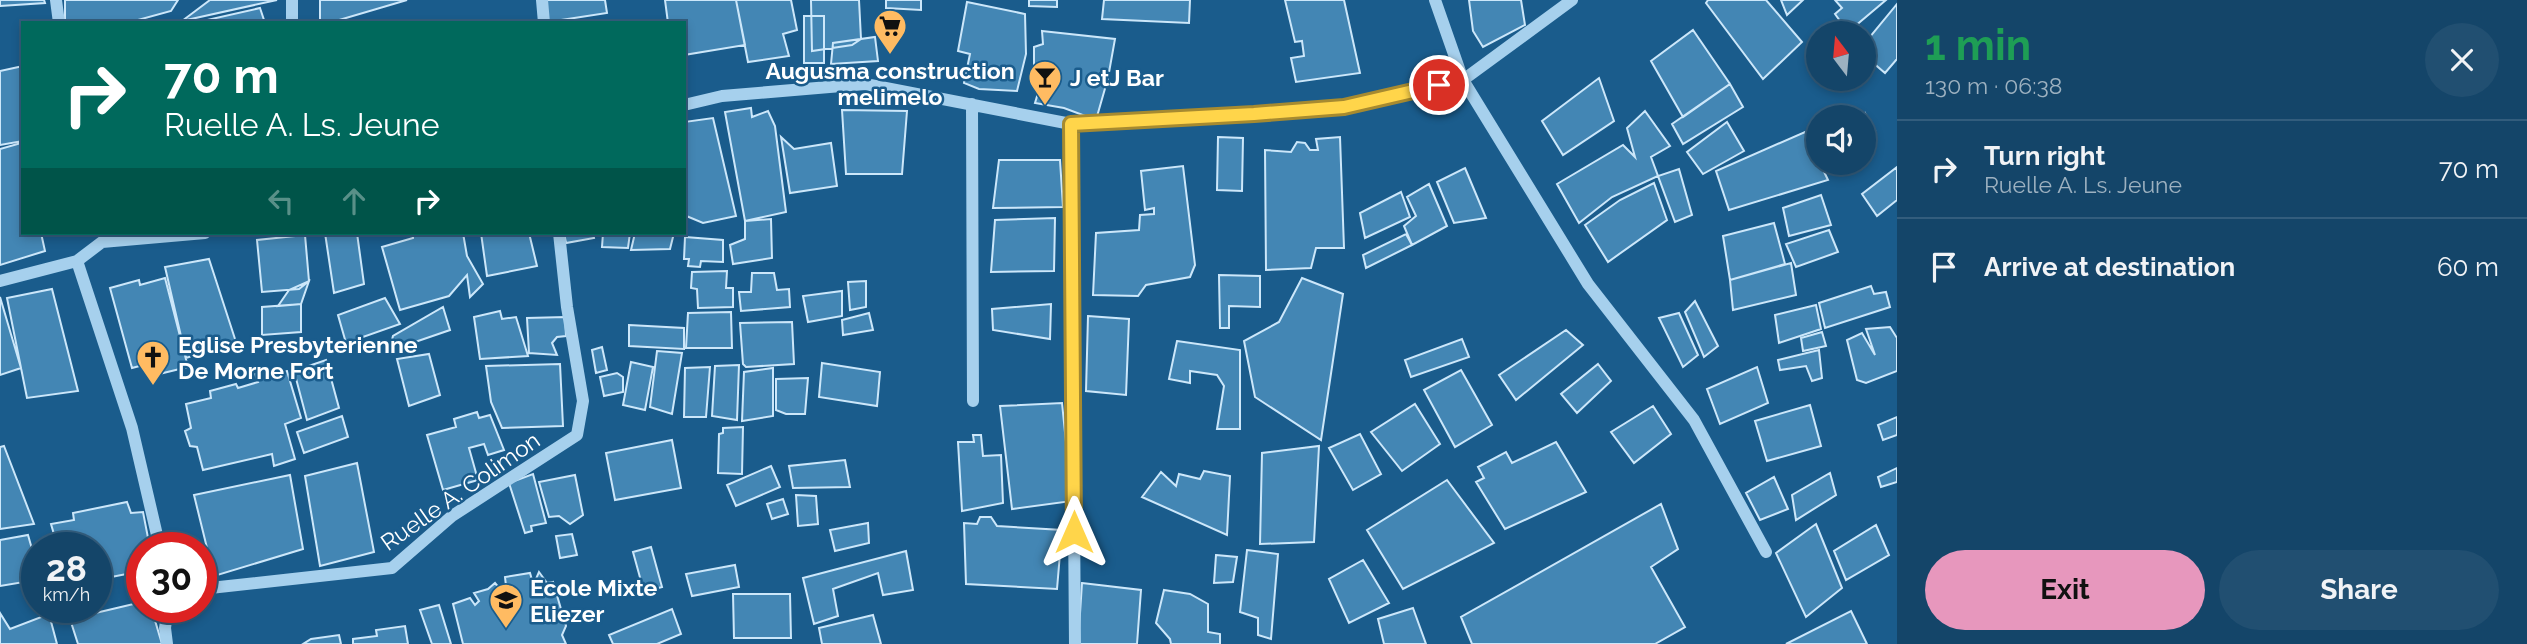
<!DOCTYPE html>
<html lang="en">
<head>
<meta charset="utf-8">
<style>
	:root { --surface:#144569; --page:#214f71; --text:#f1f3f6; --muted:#9db1c0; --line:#335d7d; --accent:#e797bd }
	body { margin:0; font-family:Raleway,sans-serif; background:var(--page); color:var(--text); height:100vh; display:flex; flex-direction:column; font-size:26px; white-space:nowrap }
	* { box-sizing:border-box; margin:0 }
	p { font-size:23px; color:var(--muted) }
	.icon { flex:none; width:38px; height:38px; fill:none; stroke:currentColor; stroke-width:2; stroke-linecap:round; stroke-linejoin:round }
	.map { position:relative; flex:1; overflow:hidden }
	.side { display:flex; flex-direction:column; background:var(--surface); width:630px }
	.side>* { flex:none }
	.banner { position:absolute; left:21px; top:21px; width:665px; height:214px; border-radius:0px; box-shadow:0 4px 10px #0003,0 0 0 2px var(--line); background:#00695c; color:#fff; overflow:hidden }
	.needle { width:46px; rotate:344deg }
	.buttons { position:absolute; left:1806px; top:21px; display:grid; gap:14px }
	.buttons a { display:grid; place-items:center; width:70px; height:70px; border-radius:50%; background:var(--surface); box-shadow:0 4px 10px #0003,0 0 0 2px var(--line); font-size:35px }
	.speed { position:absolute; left:21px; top:532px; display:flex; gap:14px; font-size:35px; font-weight:700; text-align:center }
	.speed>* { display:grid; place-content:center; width:91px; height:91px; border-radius:50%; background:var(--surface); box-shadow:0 4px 10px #0003,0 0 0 2px var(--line); line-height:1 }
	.speed small { font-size:18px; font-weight:400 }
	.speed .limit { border:10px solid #d22; background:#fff; color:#111 }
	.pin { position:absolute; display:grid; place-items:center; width:60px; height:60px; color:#fff; margin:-30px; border:4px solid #fff; border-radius:50%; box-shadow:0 2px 7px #0007 }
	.me { position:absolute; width:77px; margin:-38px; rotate:0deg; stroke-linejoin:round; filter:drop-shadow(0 0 5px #0008) }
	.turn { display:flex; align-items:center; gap:24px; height:147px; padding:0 28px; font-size:32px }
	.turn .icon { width:91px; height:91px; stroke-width:2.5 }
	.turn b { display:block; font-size:49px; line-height:60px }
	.lanes { display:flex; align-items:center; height:66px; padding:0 28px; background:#0003; justify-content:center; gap:35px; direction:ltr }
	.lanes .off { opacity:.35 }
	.round { display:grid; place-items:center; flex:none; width:74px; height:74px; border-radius:37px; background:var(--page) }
	.summary { display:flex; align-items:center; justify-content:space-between; height:119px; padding:0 28px }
	h1 { font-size:42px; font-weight:700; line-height:52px; color:#1e9e55 }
	.button { display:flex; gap:14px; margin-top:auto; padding:14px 28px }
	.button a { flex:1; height:80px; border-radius:42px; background:var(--accent); color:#111; font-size:28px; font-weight:700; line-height:80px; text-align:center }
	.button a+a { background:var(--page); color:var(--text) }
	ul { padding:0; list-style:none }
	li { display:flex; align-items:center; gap:21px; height:98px; padding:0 28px; border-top:2px solid var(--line) }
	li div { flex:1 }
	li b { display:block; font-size:26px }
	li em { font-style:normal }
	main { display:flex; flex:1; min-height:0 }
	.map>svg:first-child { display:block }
	.building { fill:#4386b4; stroke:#cce7fa; stroke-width:2 }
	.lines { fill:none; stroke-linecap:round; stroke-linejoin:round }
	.minor { stroke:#a6d0ed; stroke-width:12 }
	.route-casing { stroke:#a68a30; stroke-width:18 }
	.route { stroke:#ffd54a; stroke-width:12 }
	.labels { text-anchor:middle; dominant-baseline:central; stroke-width:5; stroke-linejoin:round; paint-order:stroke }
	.poi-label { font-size:23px; font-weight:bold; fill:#fff; stroke:#1a5c8c; text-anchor:start }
	.street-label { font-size:23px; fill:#fff; stroke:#1a5c8c }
</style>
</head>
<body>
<main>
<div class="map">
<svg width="1897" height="644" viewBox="0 0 1897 644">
	<rect width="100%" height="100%" fill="#1a5c8c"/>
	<path class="building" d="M0,0H44L45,3L0,6Z
		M65,0H178L171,11L127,23H65Z
		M210,0H277L182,21Z
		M320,0H407L329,23H320Z
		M546,0H605L607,13L548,22Z
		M665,0H736L745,45L684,55V23H668Z
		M736,0H791L797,30L783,34L789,56L748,62Z
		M811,0H859L861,39L852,45L812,51Z
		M886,0H921V10L886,8Z
		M1029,0H1057V7L1029,6Z
		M1104,0H1190L1189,23L1102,19Z
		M1285,0H1344L1360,73L1296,82L1291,58L1304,56L1302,41L1295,42Z
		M1469,0H1521L1525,25L1483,47L1473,31Z
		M1708,0H1766L1802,42L1763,79L1706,3Z
		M1781,0H1803L1787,15Z
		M1835,0H1886L1848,32L1835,14L1842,8Z
		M967,2L1025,14L1026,54L1017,91L979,89L964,83L970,54L958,51Z
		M1897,4V59L1885,73L1864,55V44Z
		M260,8L265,23H207V20Z
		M804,16H824V63H804Z
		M1693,30L1730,84L1683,117L1651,61Z
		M1042,31L1115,39L1108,78L1096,120L1064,108L1035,103L1038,93L1034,78V47L1043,44Z
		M875,37L878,61L831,64L833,43Z
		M23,66V141L0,145V71Z
		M1599,78L1614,121L1563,155L1542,121Z
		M1730,84L1743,107L1683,144L1672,124Z
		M751,108L752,117L768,111L775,126L786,212L745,221L725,112Z
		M842,110L907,111L902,174H846Z
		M1645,111L1670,146L1651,157L1658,176L1612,197L1579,223L1557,184L1623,145L1635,157L1627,128Z
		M1865,113L1875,130L1864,137V117H1859Z
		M713,118L736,216L703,223L684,215V122Z
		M1727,122L1744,151L1703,174L1687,152Z
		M1805,132L1828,180L1729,210L1716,171Z
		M781,137L794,149L831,143L837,186L790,193Z
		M1218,137L1243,138L1242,191L1217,190Z
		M1340,137L1344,248H1316L1311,268L1266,270L1265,150L1291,152L1297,142L1305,143L1310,150H1318L1316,139Z
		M21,143L23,153V233H41L45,251L0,265V149Z
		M999,160H1060L1063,207L993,208Z
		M1183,166L1195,265L1190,277L1146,285L1138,296L1093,295L1096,233L1139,230L1140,215L1154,214V208L1145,210L1141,171Z
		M1897,167V200L1877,216L1862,194Z
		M1465,168L1486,218L1454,223L1437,182Z
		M1679,169L1692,215L1675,222L1658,176Z
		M1654,183L1667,220L1608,262L1585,225L1620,200Z
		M1429,184L1447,226L1412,245L1404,226L1416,216L1407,197Z
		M1401,192L1410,217L1365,238L1360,213Z
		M1821,195L1831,225L1789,236L1783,208Z
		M1055,218L1054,271L991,272L995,220Z
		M771,219L772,258L733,264L730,245L745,239V221Z
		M1774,223L1785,264L1730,280L1723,236Z
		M1829,230L1838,252L1796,267L1786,244Z
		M325,233H357L364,284L334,293Z
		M413,233H463L467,256L483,284L470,297L467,275L449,296L400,310L382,247L413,238Z
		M481,233H529L537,266L487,276Z
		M564,233H593L594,238L566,243Z
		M603,233H630L628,248L602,247Z
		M635,233H674L670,249L631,250Z
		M1406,234L1412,245L1366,268L1363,255Z
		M305,235L309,281L299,289L262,292L257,240Z
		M685,237L723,240V262L701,261L700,267L688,266L689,259H684Z
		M209,259L236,342L186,358L165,267Z
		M1791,263L1796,295L1733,310L1730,280Z
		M727,271L726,288H733V307L698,308L697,289L691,288L692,272Z
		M752,273H774L777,290L789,289L790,307L741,311L739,292H751Z
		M1219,275L1260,276V307L1229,306V328H1220Z
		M165,278L188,367L155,375L151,363L132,368L110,288L139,280L140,285Z
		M1302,278L1343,294L1321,440L1255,397L1244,341L1279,322Z
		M309,281L301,304L278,306L289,290Z
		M866,281V307L850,310L848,282Z
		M1871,286L1874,294L1886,292L1890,307L1825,328L1819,303Z
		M52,289L78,391L27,398L7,298Z
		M842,291V316L808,322L803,296Z
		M0,297L21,368L0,375Z
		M385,298L400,324L346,343L338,315Z
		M1695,301L1718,346L1704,357L1685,312Z
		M301,304V332L262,335V307Z
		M1051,304L1050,339L993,330L992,309Z
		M1816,305L1821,329L1779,343L1775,315Z
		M443,307L450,330L389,351L393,336Z
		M500,311L502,319L516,317L528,356L480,359L474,317Z
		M731,312L732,348H686L688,313Z
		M869,313L873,330L843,335L842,320Z
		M1679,313L1698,355L1683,367L1659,318Z
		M1088,316L1129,319L1126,395L1086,391Z
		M565,317L566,336L557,337L552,343L557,355L529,353L527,318Z
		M792,322L794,364L746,367L743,364L740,323Z
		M629,325L684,328V349L629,346Z
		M1890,327L1897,338V371L1866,383L1857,380L1847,340L1862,333L1875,355L1866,329Z
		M1566,330L1583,345L1516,400L1499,375Z
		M1822,332L1826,346L1803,351L1801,338Z
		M1462,339L1469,357L1411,377L1405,360Z
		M1177,341L1240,350V429H1217L1224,386L1217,375L1190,371V383L1169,379Z
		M602,347L607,370L596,373L592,350Z
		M1819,350L1822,378L1812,381L1806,366L1780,370L1778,360Z
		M657,351L682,353L672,414L650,407Z
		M429,354L440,395L409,406L397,359Z
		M326,360L339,408L307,420L294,371Z
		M631,362L653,367L645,410L623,405Z
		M822,363L880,372L877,406L819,397Z
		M560,364L563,426L502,428L491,402L486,366Z
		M1598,364L1611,381L1577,413L1561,394Z
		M739,365L737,420L712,416L715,366Z
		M710,367L706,417H684L685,368Z
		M1757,367L1768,403L1720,424L1707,389Z
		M773,368V416L742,421L744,372Z
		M1461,370L1492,425L1455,447L1424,390Z
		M287,371L301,418L285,424L295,459L274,466L272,454L203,470L197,447L190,446L185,431L191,428L186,404L211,398L210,391L236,384L238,388L258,382L255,374Z
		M617,373L623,377V392L604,396L600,377Z
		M808,378L805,414H786L776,410V379Z
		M1062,403L1072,501L1012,509L1000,406Z
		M1415,404L1440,444L1402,471L1371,432Z
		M1810,405L1821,446L1767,461L1755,421Z
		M1653,406L1671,434L1634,463L1611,432Z
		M477,412L479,418L490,415L504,450L488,455L484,444L469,448L478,480L443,490L427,435L456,427L454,419Z
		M342,416L348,437L304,453L297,432Z
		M1897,417V435L1883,440L1878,425Z
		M743,427L742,474L718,473L719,434L723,433V428Z
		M1360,434L1381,474L1353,490L1329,448Z
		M973,435H981L983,456L1001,455L1003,503L962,511L958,442H974Z
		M672,440L681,488L615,500L606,453Z
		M1556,442L1586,492L1505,529L1476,482L1484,478L1478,467L1506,452L1512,463Z
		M4,446L34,524L0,529V447Z
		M1319,446L1314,542L1260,544L1262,453Z
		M845,460L850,487L793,488L789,466Z
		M357,463L374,552L320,566L305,476Z
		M771,466L780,487L736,506L727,485Z
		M1897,468V482L1881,487L1878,477Z
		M1204,471L1230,476L1227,535L1142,497L1161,472L1176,486L1179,474L1200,479Z
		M1830,473L1836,495L1796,520L1792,495Z
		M533,474L546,523L531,526L532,531L525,533L509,483Z
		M290,475L303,549L201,580V554L208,552L194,495Z
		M575,475L583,515L570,524L559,516L549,517L539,482Z
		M1774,477L1788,509L1760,520L1746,493Z
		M1447,480L1494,543L1403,589L1367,530Z
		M796,495L816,496L818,524L798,526Z
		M783,499L788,514L772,519L767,504Z
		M127,502L131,513L143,512L150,548H142V571L96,580V548H58L51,524L74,520L73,513Z
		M1661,504L1678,549L1651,567L1685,627L1655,644H1472L1461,617Z
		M980,517H991L997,526L1062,530L1057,589L966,584L964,523L977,524Z
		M868,523L869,543L835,551L830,530Z
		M1816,524L1842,588L1806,617L1776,553Z
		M1876,525L1889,555L1846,580L1834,551Z
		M572,534L577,555L560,558L556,536Z
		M28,535L36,563L29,568L30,581L0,586V540Z
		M651,547L662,587L644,592L633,552Z
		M1247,550L1278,554L1271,639L1258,635V618L1240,612Z
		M906,551L913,590L883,595L878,573L833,589L838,616L814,624L803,578Z
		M1216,555L1237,557L1233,582L1214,583Z
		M1363,560L1389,603L1349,623L1329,579Z
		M735,565L739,587L692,596L686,574Z
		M539,572L547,583L553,582L566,626L562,635L566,644H463L453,604L470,598L475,605L479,601L474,593L488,589L495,583L500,589L506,586L505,577L530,573L532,580L536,579Z
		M1082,583L1141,590L1137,644H1078Z
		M1164,590L1190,594L1208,604V632L1220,634V644H1171L1170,639L1156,623Z
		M733,594H790L791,638H734Z
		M142,602V607H151L162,644H78L70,619Z
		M439,605L451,644H432L420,610Z
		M1413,608L1426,644H1384L1378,619Z
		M672,609L681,634L657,644H613L609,635Z
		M1851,611L1867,644H1786Z
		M0,613L10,629L49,614L57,644H0Z
		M873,615L881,644H822L819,628Z
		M405,626L408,644H353V639L377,636L376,630Z
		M339,635L341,644H303L311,639Z"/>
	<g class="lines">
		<path class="minor" d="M56,0L59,23
			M292,0V23
			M542,0L544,23
			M1435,0L1463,80L1588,284L1694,420L1766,552
			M972,104L973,401
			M684,105L722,96L865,84L1071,124L1254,115L1344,107L1463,80L1572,0
			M1071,124L1075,644
			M77,261L132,428L160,548
			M0,281L77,261L102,242L205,233
			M201,589L392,568L452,516L577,435L583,401L567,307L559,233
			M167,644L165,628L168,607"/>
	</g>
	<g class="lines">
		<defs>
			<path id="route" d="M1074,532L1071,124L1254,114L1344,107L1439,85"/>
		</defs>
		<use href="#route" class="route-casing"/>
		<use href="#route" class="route"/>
	</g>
	<defs>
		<symbol id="supermarket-pin" viewBox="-11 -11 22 30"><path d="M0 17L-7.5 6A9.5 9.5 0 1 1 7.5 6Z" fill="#ffbb62" stroke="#1a5c8c"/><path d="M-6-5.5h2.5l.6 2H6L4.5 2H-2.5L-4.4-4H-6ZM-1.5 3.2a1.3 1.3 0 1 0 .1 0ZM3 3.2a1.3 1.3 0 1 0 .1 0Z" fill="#111"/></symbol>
		<symbol id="bar-pin" viewBox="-11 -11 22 30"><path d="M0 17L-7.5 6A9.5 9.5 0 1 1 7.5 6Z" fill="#ffbb62" stroke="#1a5c8c"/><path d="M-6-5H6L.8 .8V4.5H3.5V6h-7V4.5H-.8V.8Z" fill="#111"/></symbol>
		<symbol id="church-pin" viewBox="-11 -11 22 30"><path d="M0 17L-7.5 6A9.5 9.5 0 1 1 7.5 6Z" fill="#ffbb62" stroke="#1a5c8c"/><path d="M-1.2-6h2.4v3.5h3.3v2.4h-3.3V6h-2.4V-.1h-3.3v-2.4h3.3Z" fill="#111"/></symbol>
		<symbol id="school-pin" viewBox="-11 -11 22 30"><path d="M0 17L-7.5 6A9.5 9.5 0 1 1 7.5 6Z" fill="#ffbb62" stroke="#1a5c8c"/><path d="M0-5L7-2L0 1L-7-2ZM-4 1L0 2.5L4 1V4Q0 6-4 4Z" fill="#111"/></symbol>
	</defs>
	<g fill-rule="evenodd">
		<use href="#supermarket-pin" x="871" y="7" width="38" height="52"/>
		<use href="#bar-pin" x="1026" y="58" width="38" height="52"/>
		<use href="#church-pin" x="134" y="338" width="38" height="52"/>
		<use href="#school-pin" x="487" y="581" width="38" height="52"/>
	</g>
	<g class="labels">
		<g class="poi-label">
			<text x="890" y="70" text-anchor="middle">Augusma construction<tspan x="890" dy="26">melimelo</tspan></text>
			<text x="1070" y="77">J etJ Bar</text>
			<text x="178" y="344">Eglise Presbyterienne<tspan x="178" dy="26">De Morne Fort</tspan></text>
			<text x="530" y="587">Ecole Mixte<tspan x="530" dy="26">Eliezer</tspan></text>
		</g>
		<g class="street-label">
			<text transform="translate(460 491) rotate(-35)">Ruelle A. Colimon</text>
		</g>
	</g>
</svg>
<div class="buttons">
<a><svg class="needle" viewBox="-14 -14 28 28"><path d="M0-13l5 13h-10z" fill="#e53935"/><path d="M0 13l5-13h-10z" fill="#9db1c0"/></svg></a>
<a><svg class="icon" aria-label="sound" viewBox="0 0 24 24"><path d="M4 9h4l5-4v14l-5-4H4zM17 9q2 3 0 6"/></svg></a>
</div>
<div class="speed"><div>28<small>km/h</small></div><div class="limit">30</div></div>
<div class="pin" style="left:1439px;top:85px;background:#d93025"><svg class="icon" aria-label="arrive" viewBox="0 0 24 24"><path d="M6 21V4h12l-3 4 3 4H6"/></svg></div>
<svg class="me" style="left:1074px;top:532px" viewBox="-20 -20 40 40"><path d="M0-17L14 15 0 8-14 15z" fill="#ffd54a" stroke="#fff" stroke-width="4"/></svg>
<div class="banner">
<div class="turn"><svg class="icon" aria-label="right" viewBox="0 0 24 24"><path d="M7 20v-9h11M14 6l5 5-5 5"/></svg><div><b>70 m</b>Ruelle A. Ls. Jeune</div></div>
<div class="lanes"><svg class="icon off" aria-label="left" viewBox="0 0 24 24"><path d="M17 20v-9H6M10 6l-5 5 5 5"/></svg><svg class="icon off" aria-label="ahead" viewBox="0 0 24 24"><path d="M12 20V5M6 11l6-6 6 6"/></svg><svg class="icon" aria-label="right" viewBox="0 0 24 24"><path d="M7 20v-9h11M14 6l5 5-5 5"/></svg></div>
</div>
</div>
<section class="side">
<div class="summary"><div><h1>1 min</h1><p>130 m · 06:38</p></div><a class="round"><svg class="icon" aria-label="close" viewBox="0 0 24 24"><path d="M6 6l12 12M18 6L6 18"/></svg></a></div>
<ul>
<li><svg class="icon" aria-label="right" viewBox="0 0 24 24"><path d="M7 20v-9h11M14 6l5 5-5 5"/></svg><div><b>Turn right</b><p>Ruelle A. Ls. Jeune</p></div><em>70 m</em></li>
<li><svg class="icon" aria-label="arrive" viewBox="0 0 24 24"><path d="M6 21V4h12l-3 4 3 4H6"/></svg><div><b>Arrive at destination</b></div><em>60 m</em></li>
</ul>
<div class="button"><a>Exit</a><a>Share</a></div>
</section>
</main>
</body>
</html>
